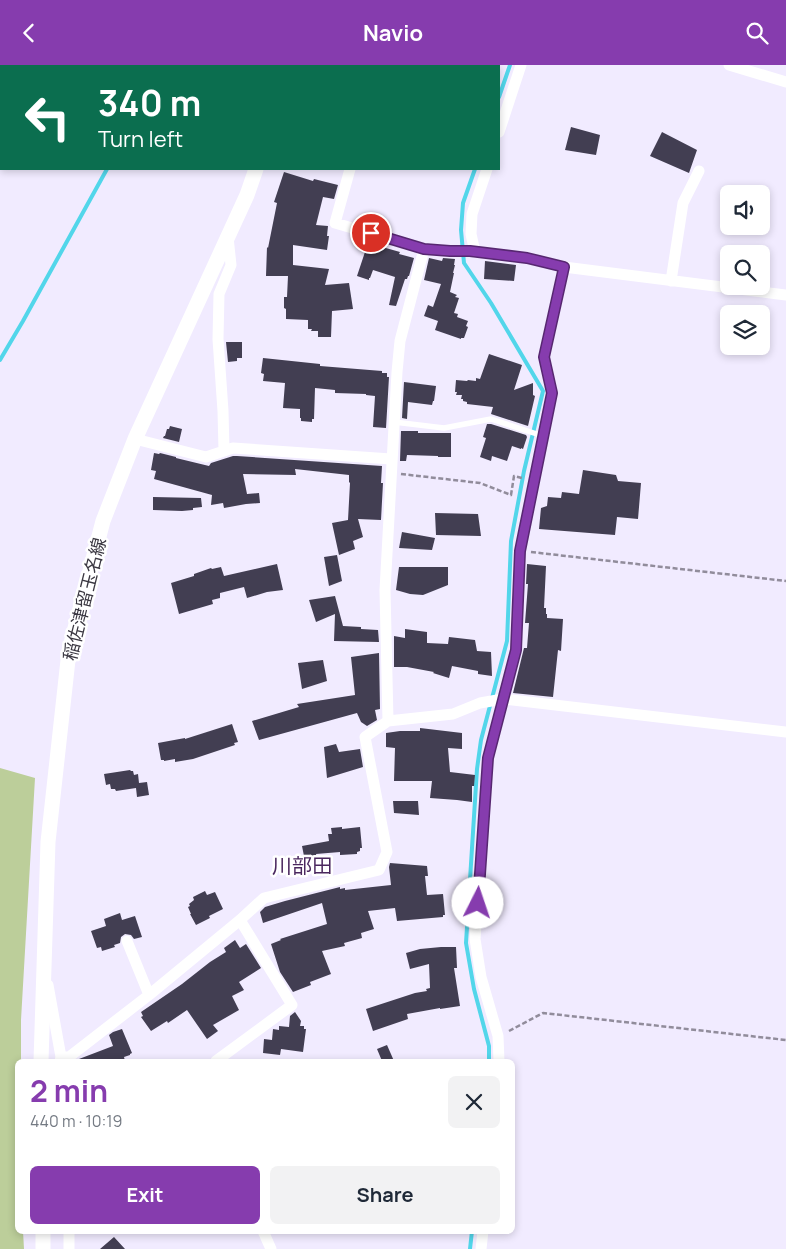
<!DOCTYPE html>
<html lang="en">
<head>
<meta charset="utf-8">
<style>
	:root { --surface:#fff; --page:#f2f2f3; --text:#1f2937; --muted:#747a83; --accent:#863cae }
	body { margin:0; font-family:Manrope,"Noto Sans JP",sans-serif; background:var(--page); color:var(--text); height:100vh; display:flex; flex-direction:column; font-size:19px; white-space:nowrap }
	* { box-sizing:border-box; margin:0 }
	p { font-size:16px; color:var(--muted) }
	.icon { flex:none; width:28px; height:28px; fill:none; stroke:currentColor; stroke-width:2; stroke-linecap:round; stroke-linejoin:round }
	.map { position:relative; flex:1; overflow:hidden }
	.side { position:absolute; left:15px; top:994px; width:500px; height:175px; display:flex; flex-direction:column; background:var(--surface); border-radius:8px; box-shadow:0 2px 8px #0003 }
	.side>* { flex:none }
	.guide { position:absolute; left:0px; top:0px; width:500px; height:105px; box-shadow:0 2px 8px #0003; background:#0b6e4f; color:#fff; overflow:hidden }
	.controls { position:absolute; left:720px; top:120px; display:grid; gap:10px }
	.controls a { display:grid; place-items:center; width:50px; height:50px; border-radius:8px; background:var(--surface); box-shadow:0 2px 8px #0003; font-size:25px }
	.pin { position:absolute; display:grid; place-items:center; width:42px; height:42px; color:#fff; margin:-21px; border:2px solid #fff; border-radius:50%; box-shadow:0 1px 5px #0007 }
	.me { position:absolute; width:55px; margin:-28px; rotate:4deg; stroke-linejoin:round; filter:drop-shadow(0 0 4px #0008) }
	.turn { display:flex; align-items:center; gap:18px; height:105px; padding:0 15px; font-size:22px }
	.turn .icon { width:65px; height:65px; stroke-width:2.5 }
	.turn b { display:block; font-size:35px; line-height:42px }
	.round { display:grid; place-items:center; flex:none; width:52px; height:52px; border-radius:8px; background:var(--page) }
	.headline { display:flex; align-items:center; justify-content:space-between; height:85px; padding:0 15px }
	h1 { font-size:30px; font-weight:700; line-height:38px; color:var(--accent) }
	.primary-button { display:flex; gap:10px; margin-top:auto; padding:10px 15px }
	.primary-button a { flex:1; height:58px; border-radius:8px; background:var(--accent); color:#fff; font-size:20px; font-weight:700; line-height:58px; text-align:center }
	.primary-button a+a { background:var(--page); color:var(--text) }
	header { display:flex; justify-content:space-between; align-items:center; height:65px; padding:0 15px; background:var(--accent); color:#fff; font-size:22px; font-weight:700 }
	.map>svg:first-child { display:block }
	.green { fill:#bcce9a }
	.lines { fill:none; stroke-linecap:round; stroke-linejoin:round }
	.stream { stroke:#52d6ea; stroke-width:4 }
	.building { fill:#423e52 }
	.path { stroke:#918c9b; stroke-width:2.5; stroke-dasharray:5 2.5; stroke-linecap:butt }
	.lane { stroke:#fff; stroke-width:5.5 }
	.street { stroke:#fff; stroke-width:11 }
	.secondary { stroke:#fff; stroke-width:15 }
	.route-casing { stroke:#572771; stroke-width:12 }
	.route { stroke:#863cae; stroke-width:9 }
	.labels { text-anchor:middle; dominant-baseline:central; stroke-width:5; stroke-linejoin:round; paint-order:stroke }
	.street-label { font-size:18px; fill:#3b3842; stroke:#fff }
	.quarter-label { font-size:20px; fill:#4a275e; stroke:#fff }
</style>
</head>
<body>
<header><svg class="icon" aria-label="back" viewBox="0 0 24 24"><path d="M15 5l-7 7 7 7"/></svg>Navio<svg class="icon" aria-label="search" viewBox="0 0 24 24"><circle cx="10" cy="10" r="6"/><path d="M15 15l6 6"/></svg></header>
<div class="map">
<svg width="786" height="1184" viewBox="0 0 786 1184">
	<rect width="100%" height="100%" fill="#f1ebff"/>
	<path class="green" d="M0,703L35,713L21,955V996H18V1166H23L24,1184H0Z"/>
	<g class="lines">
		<path class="stream" d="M168,1L169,0
			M499,32L510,0
			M475,104L463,138L461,165L464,198L491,238L543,326L524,406L511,476L507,576L481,675L477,704L466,878L474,924L489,981V996
			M0,295L23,256L107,104
			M470,1184L472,1166"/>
	</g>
	<path class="building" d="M571,62L600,70L596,90L565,85Z
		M662,67L697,85L689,108L650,91Z
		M284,107L313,116L314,114L338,120L334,134L323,132L316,160L328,161L327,171H329L327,185L293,180V200L329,204L325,220L349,218L353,244L332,246L331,272H318V266H311L312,264H308V255L286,254V244L284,243V232H287L288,211H266L267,182L268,183L277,138L274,137Z
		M368,178L400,187L399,189L414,193L409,211H408L407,214H405L396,241L389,240L395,212L373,205L370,213H369V215L357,211Z
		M429,193L442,196L443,193L455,194L454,200H455L453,208H454L450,227L457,230L455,232L459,233L454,248L458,249L457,252L468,256L466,261L468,262L464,273H461V274L435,265L438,256L424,251L428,240L433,242L441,219L424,215Z
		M485,196L516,200L514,216L484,214Z
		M226,277H242V293H237V296L228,297Z
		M489,289L522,300L514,325L533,318V330L535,331L528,361L491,349L493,342L467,339V337L463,336V334H461L462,330H456L457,327H455L456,315L467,316L468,315L476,316V313L480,314Z
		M263,293L320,299V301L382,306V308H387V312H389L386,363L373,362L375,331L366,330V329L335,328V325L315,323L314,354H312V357L301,356V353H300V344L283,343L285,318L263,316L264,309L261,308Z
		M404,317L436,321L434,336H433L432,340L408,337L407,354L402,353Z
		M487,359H491L526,370L527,372L523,384L521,383V384L512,381L507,396L492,391L491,396L480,392L486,373L483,372Z
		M170,361L182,364L179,377L163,373L164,371H165L167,364H169Z
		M401,366H418V368H451V392H438V391L407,390L406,396H400Z
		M154,388L159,389L160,388L176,392V393L209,401L211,398L233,391H237L382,401L381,418H383L381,455L358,454L363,472L353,476L355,484L339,490L332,458L348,455L350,418L349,417V410L295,404L296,410L243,409L247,429L259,428L260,438L246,439L224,443L223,438L211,440L212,430L154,414L156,406L151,405Z
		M583,405L616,410L618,416L641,418L638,454L617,452L615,470L539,464L541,443L547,441L548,432L561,433L562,427L579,429Z
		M153,432L201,433L202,442L193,443V445L182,446L153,445Z
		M435,448L478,449L481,471L436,470Z
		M402,467L435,473L432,485L399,483Z
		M337,490L342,516L329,521L324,492Z
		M277,499L283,525L267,527L247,533L244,522L220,528V533L212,535L213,539L179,549L171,518L194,511V509L211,503L212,504L221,502L224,511Z
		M527,499L546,501L544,543H546V549H547V553L563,554L561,586L558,585L553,632L513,628L524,583H527L529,558H525L528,519H526Z
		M399,502H448V520L423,530L410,529L396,525Z
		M335,531L343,561L361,562V564L378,565L379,577L334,576L335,549L316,557L309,535Z
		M405,564L427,567V578L448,579L449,572L475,575L477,586L491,587L492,611L478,609V606L452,601L449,613L433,608L434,607L407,602H394V571L405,573Z
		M379,588L380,644L375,645L377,655L367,661L361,657L357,648L259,675L252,656L299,642L297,639L355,630L351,592Z
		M323,595L327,616L302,624L298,598Z
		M232,659L238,677L234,678L235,680L193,694L175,697V694L164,696V695H161L158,678L185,673V674Z
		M420,663L462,668V684L448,683L450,707L475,710L474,721H472V737L457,735L430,733L432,716H394L395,683L386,682V668L400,666H420Z
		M336,679L339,687L360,684L363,702L327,713L324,682Z
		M130,705L131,706H133L134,710L138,709L139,718L147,717L149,730L137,732L136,723L116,726L115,724H111L110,719L106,720L104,709Z
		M393,736H418L419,750L394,748Z
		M342,762V764L360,762L362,783H360V786L357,787V789L340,790V787L316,789L317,794L305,796L302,781L329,776L328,769H332L331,763Z
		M390,798L427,801L428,811H425L427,830L443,829L445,850H443V852L397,856L395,843L368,846L374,864L361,868L362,873L344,878L345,881L322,886L331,909L310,917L311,920L293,927L280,907L271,879L281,875L280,874L327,859L322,838L263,858L260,847L265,842L285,836L340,822V824L345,823V825L391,820L389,802Z
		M205,826L207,830L215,827L223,844L209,851L210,853L196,860L190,849H191L188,842L190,841L189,839L194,835L193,832Z
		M120,848L122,855L135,851L142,872L134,874L131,870L125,869L121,872L120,878L114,880L115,882L102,886L101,882L97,883L91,866L106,861L104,854Z
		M235,875L240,883L246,879L261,903L239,917L244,925L232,931L239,945L213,960L218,966L207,974L187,945L168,958L167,956L151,966L141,952L143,951L141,947L182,919L210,897L226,887L224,883Z
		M441,882H456L457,903H454L460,941L440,944V943L407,949L408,954L373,966L366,944L415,928L427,926L426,924L430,923L429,899L410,904L406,888L420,884Z
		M295,947L301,956L300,961H304V964H306L303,987L281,984L280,990L263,988L264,974L272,975L273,964L279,965V961L289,962L290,951Z
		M122,964L132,988L130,989V990L124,992L125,996H76L79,994L113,981L109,970L113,967Z
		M387,980L394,996H382L377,984Z
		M114,1172L125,1184H100Z"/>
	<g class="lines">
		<path class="path" d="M401,409L480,418L511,430L514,411L522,413
			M531,487L786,516
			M509,966L543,948L786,975"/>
		<path class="lane" d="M394,357L444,363L491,354L543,371"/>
		<path class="street" d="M729,0L786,17
			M418,1V0
			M499,67L521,0
			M350,104L335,158L424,184L451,186H470L527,193L564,202L786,230
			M475,187L471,169L472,149L487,104
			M671,216L683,138L699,106
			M135,374L206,392L233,383L391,394
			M224,385L223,346L218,274L219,229L231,200L228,172
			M388,656L385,525L397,307L400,276L424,184
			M127,876L149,930
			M48,920L61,992
			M60,996L61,992H69L149,930L240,855L264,833L379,805L387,787L365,672L388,656L453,649L480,638L503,634L786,667
			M216,996L292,940L240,855
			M499,996L498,971L481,912L475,874L488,693L516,585L520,486L552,328L544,292L564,202
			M69,1166V1184
			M263,1166L271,1184
			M481,1184L483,1166"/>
		<path class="secondary" d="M292,1V0
			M41,996L48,777L69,586L103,456L135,374L247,130L256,104
			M43,1166V1184"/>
	</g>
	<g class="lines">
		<defs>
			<path id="route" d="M371,168L424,184L450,186H470L527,193L564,202L544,292L552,328L520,486L516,585L488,693L478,838"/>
		</defs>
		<use href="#route" class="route-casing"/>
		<use href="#route" class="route"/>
	</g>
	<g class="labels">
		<g class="street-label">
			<text transform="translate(84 534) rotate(-76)">稲佐津留玉名線</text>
		</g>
		<g class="quarter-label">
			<text x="302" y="800">川部田</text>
		</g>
	</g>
</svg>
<div class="controls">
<a><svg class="icon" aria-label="sound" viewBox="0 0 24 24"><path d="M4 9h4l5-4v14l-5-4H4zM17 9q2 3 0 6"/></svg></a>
<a><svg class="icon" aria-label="search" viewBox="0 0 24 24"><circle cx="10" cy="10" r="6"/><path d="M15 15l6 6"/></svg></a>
<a><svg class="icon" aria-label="layers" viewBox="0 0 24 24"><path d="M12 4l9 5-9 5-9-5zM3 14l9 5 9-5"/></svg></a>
</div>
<div class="pin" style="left:371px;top:168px;background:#d93025"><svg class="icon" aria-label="arrive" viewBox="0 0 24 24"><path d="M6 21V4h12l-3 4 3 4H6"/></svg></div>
<svg class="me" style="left:478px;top:838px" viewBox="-20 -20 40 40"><circle r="19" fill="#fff"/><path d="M0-13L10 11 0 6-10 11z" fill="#863cae"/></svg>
<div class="guide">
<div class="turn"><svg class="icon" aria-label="left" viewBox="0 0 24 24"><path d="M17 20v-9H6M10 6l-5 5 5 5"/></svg><div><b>340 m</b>Turn left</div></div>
</div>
<section class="side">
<div class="headline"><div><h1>2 min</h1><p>440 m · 10:19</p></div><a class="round"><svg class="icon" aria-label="close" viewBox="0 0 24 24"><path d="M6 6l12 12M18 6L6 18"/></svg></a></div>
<div class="primary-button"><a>Exit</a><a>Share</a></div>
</section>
</div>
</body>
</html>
